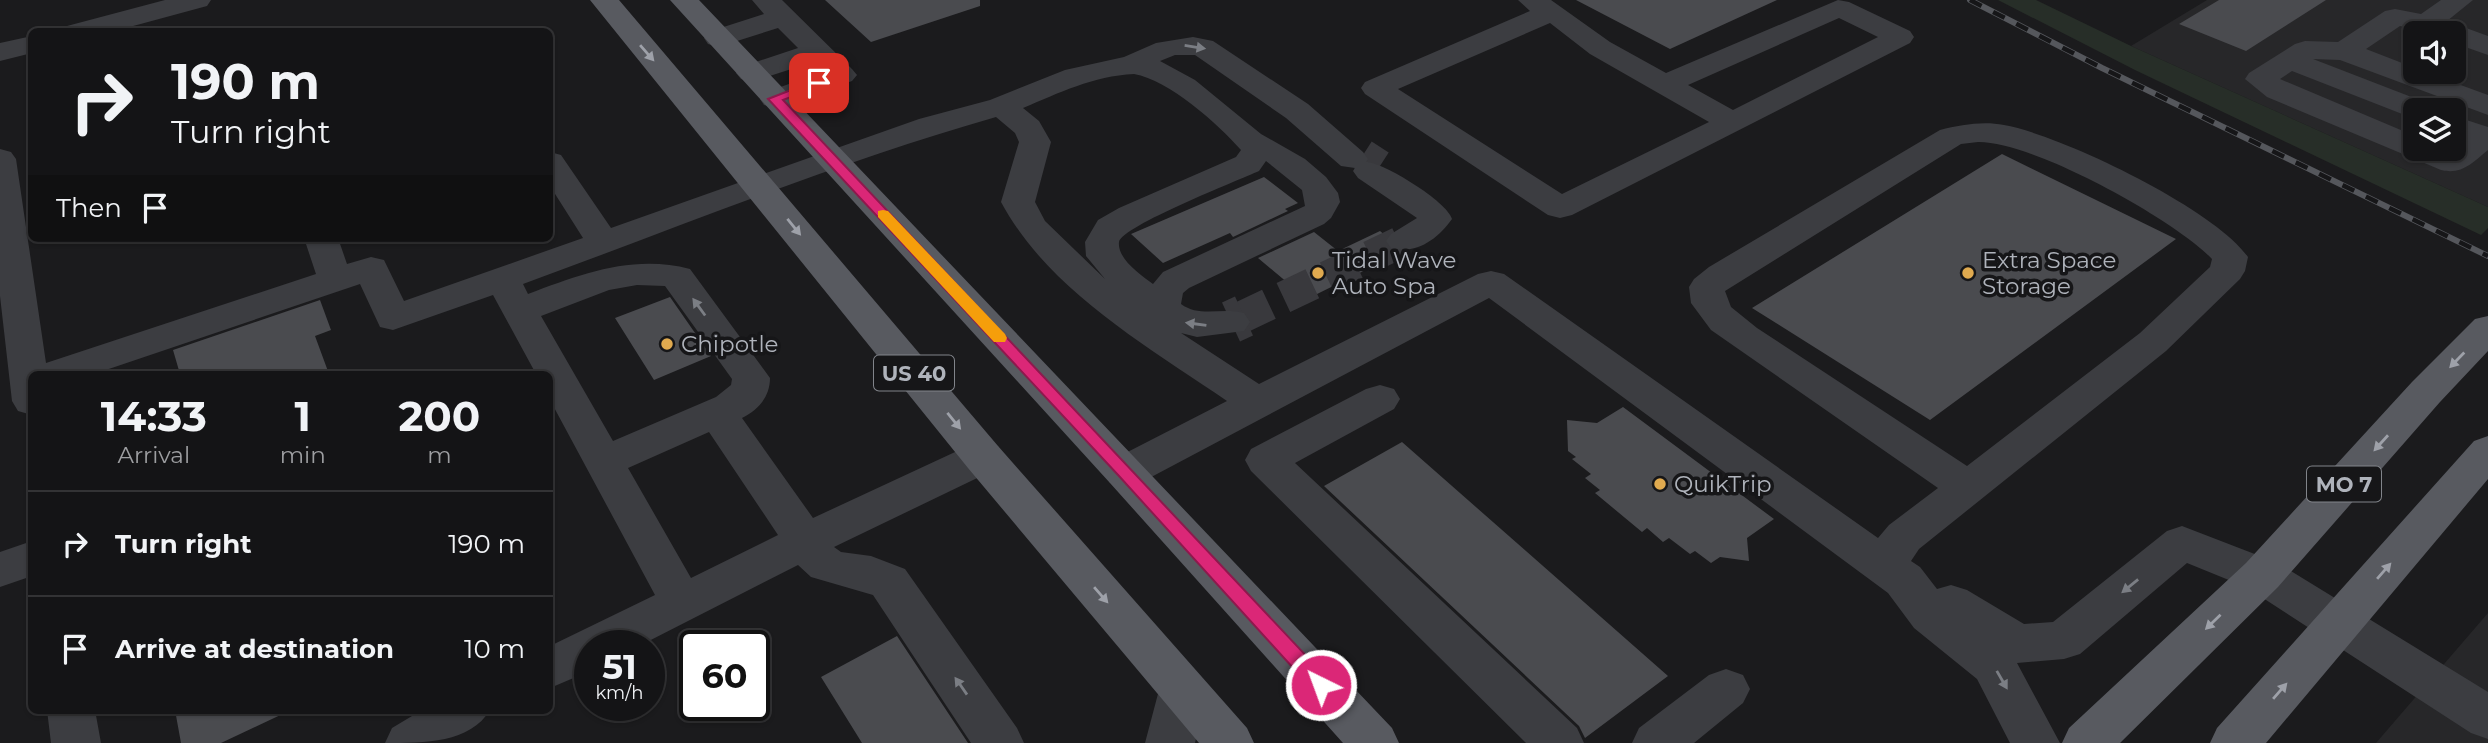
<!DOCTYPE html>
<html lang="en">
<head>
<meta charset="utf-8">
<style>
	:root { --surface:#141416; --page:#212123; --text:#f1f3f6; --muted:#9d9ea1; --line:#333335 }
	body { margin:0; font-family:Montserrat,sans-serif; background:var(--page); color:var(--text); height:100vh; display:flex; flex-direction:column; font-size:26px; white-space:nowrap }
	* { box-sizing:border-box; margin:0 }
	p { font-size:23px; color:var(--muted) }
	.icon { flex:none; width:38px; height:38px; fill:none; stroke:currentColor; stroke-width:2; stroke-linecap:round; stroke-linejoin:round }
	.map { position:relative; flex:1; overflow:hidden }
	.sheet { position:absolute; left:28px; top:371px; width:525px; height:343px; display:flex; flex-direction:column; background:var(--surface); border-radius:10px; box-shadow:0 2px 5px #0004,0 0 0 2px var(--line) }
	.sheet>* { flex:none }
	.top-card { position:absolute; left:28px; top:28px; width:525px; height:214px; border-radius:10px; box-shadow:0 2px 5px #0004,0 0 0 2px var(--line); background:#141416; color:var(--text); overflow:hidden }
	.buttons { position:absolute; left:2403px; top:21px; display:grid; gap:14px }
	.buttons a { display:grid; place-items:center; width:63px; height:63px; border-radius:10px; background:var(--surface); box-shadow:0 2px 5px #0004,0 0 0 2px var(--line); font-size:35px }
	.speed { position:absolute; left:574px; top:630px; display:flex; gap:14px; font-size:35px; font-weight:700; text-align:center }
	.speed>* { display:grid; place-content:center; width:91px; height:91px; border-radius:50%; background:var(--surface); box-shadow:0 2px 5px #0004,0 0 0 2px var(--line); line-height:1 }
	.speed small { font-size:18px; font-weight:400 }
	.speed .limit { border:4px solid #111; border-radius:10px; background:#fff; color:#111 }
	.pin { position:absolute; display:grid; place-items:center; width:60px; height:60px; color:#fff; margin:-30px; border-radius:14px; box-shadow:0 4px 10px #0006 }
	.me { position:absolute; width:77px; margin:-38px; rotate:318deg; stroke-linejoin:round; filter:drop-shadow(0 0 5px #0008) }
	.turn { display:flex; align-items:center; gap:24px; height:147px; padding:0 28px; font-size:32px }
	.turn .icon { width:91px; height:91px; stroke-width:2.5 }
	.turn b { display:block; font-size:49px; line-height:60px }
	.then { display:flex; align-items:center; height:66px; padding:0 28px; background:#0003; gap:14px; font-size:26px }
	.eta { display:flex; justify-content:space-evenly; align-items:center; height:119px; text-align:center }
	.eta b { font-size:42px; font-weight:700; line-height:49px }
	ul { padding:0; list-style:none }
	li { display:flex; align-items:center; gap:21px; height:105px; padding:0 28px; border-top:2px solid var(--line) }
	li div { flex:1 }
	li b { display:block; font-size:26px }
	li em { font-style:normal }
	.map>svg:first-child { display:block }
	.built { fill:#272729; fill-rule:evenodd }
	.green { fill:#272e28 }
	.building { fill:#4a4b4f }
	.lines { fill:none; stroke-linecap:round; stroke-linejoin:round }
	.minor-tunnel-far1 { stroke:#39393d; stroke-width:32; stroke-dasharray:32 16; stroke-linecap:butt }
	.minor-tunnel { stroke:#39393d; stroke-width:43; stroke-dasharray:43 21; stroke-linecap:butt }
	.minor { fill:#3c3d41; fill-rule:evenodd }
	.major { fill:#585a60; fill-rule:evenodd }
	.rail-casing { stroke:#55575c; stroke-width:6 }
	.rail { stroke:#161618; stroke-width:4.5; stroke-dasharray:13; stroke-linecap:butt }
	.oneway { fill:#7b7e84 }
	.oneway2 { fill:#9ea1a9 }
	.route { fill:#db2777; stroke:#8e194d; stroke-width:2 }
	.slow { fill:#f59e0b }
	.poi-dot { fill:#e0aa4f; stroke:#161618; stroke-width:2.5 }
	.labels { text-anchor:middle; dominant-baseline:central; stroke-width:7; stroke-linejoin:round; paint-order:stroke }
	.shield { fill:#161618; stroke:#81848a; stroke-width:2 }
	.shield-label { font-size:21px; font-weight:bold; fill:#afb3bb }
	.poi-label { font-size:23px; fill:#afb3bb; stroke:#161618; text-anchor:start }
</style>
</head>
<body>
<div class="map">
<svg width="2488" height="743" viewBox="0 0 2488 743">
	<rect width="100%" height="100%" fill="#1b1b1d"/>
	<path class="built" d="M2207,0H2488V207L2131,46ZM2415,33H2454V72H2415ZM2415,110H2454V149H2415Z
		M2488,613V743H2376Z"/>
	<path class="green" d="M1998,0H2036L2131,46L2488,207V228L2481,235L2135,70Z"/>
	<path class="building" d="M825,0H980V6L871,42Z
		M1576,0H1777L1670,49Z
		M2219,0H2326L2246,51L2179,24Z
		M2002,154L2176,239L1930,420L1752,308Z
		M1264,177L1298,203L1285,209L1288,211L1233,237L1230,233L1163,263L1131,234Z
		M1380,231L1386,236L1383,241L1389,250L1402,252L1307,299L1258,258L1314,232L1338,251Z
		M670,297L711,356L654,380L615,318Z
		M320,300L331,330L315,336L329,374H180L173,350Z
		M1623,407L1774,519L1747,538L1749,561L1720,557L1711,563L1695,551L1690,554L1669,538L1663,542L1647,528L1642,532L1595,493L1600,490L1585,478L1591,474L1572,459L1576,457L1568,451L1567,420L1597,423Z
		M1402,442L1668,676L1585,738L1579,726L1324,486Z
		M897,636L968,743H862L821,677Z
		M175,710H291L221,743H181Z"/>
	<g class="lines">
		<path class="minor-tunnel-far1" d="M1363,155L1380,166
			M1240,318L1403,241"/>
		<path class="minor-tunnel" d="M1231,322L1244,316"/>
		<path class="minor" d="M165,0H211L207,6L111,32H63L67,26Z
			M752,0H782L852,69L857,75L852,81L786,105L775,108L764,105L760,99L764,93L822,72L813,62L751,82L741,79L736,73L741,67L798,48L778,28L718,47L708,44L704,38L708,32L764,14Z
			M1518,0H1551L1610,42L1666,73L1838,0L1849,2L1910,31L1914,37L1910,43L1572,215L1560,218L1548,215L1365,94L1361,88L1365,82L1530,11ZM1839,18L1878,37L1733,110L1688,85ZM1550,23L1590,54L1709,122L1562,194L1398,89Z
			M2441,0H2473L2447,21L2488,36V55L2454,43V33H2428L2400,26L2366,49L2415,68V72H2425L2488,95V115L2340,60L2313,59L2427,103L2431,110H2415V119L2292,71L2280,79L2415,136V149H2454L2462,139L2454,136V116L2488,127V150C2472,163 2462,175 2441,170L2267,97L2245,79L2249,73L2295,44L2305,41L2338,42L2385,11L2395,9L2421,14Z
			M32,36V53L0,61V43Z
			M1193,37L1213,41L1308,104L1363,152L1368,159L1366,162C1383,162 1448,202 1452,219C1438,239 1416,255 1391,248L1386,241L1391,234L1417,218L1358,178L1353,171L1355,168L1341,166L1286,118L1195,55H1175L1160,61L1195,80L1261,134L1305,159L1326,177L1338,193L1340,202L1331,218L1324,224L1189,288L1183,293L1181,304C1200,318 1222,307 1244,313L1250,322L1244,331L1197,337L1181,333L1259,384L1478,274L1491,271L1504,274L1878,538L1889,525L1938,488L1711,330L1691,303L1689,287L1694,279L1709,267L1940,130C1961,125 1982,121 2004,125C2061,135 2215,209 2248,257L2245,271L2240,279L2166,351L1919,549L1911,561L1920,567L1937,589L1951,585L1967,590L2024,624L2053,622L2167,531L2182,526L2278,563L2488,692V739L2471,733L2246,587L2187,563L2080,654L2064,659L2017,663L2060,743H2010L1977,679L1914,628L1888,593L1489,298L1140,483L1125,487L1110,483L1104,472L1110,461L1227,401C1147,346 1048,290 1001,202L1019,142L1015,133L996,117C835,163 679,227 523,284L528,294C581,274 633,254 690,269L770,378C770,397 758,410 742,418L813,518L968,446L983,442L998,446L1004,457L998,468L834,547L841,552L871,556L905,569L1017,728L1024,743H971L873,595L811,577L798,565L639,646H590V671L550,688V646L655,595L550,400V374H536L493,295L393,330L380,327L360,284L94,374H32V415L18,411L12,401L0,296V149L11,152L16,159L46,363L316,274L304,238H338L347,264L371,257L384,260L404,301L583,238L550,186V152L561,155L611,228L919,119L990,100L1065,70L1124,57L1156,43ZM1134,74C1169,80 1218,124 1241,150L1236,157L1119,208L1098,220L1085,242L1086,256L1105,279L1045,221L1035,202L1051,142L1039,121L1023,108C1059,93 1093,76 1134,74ZM1978,142C2032,141 2174,219 2212,259L2210,267L2140,333L1967,466L1757,328L1731,307L1725,291L1961,144ZM1266,161L1302,190L1305,206L1163,272L1153,284C1141,275 1117,259 1119,242C1122,226 1239,180 1259,171ZM637,285L665,286L732,379L731,385L716,397L613,441L541,316L609,290ZM709,432L778,535L691,578L628,468Z
			M1380,385L1394,389L1400,399L1394,409L1295,463L1577,728L1584,743H1526L1251,471L1245,460L1251,449L1366,389Z
			M32,541V576L0,587V552Z
			M1726,669L1743,675L1750,689L1743,703L1694,743H1632L1639,728L1709,675Z
			M1183,670L1200,676L1207,690L1195,743H1145L1159,690L1166,676Z
			M47,710H95L101,743H51Z
			M422,710H490C470,743 425,743 385,743L392,728Z"/>
		<path class="major" d="M590,0H619L998,446L1247,728L1254,743H1199L968,468Z
			M670,0H699L1392,728L1399,743H1343L1110,483Z
			M2488,316V351L2440,402L2278,587L2120,743H2062L2069,728L2246,563L2412,382L2475,319Z
			M2488,436V479L2266,743H2210L2217,728L2474,441Z"/>
		<defs>
			<path id="rail" d="M1970,0L2102,68L2488,256"/>
		</defs>
		<use href="#rail" class="rail-casing"/>
		<use href="#rail" class="rail"/>
	</g>
	<defs><path id="oneway-solid" d="M-6-.8H1V-3.2L6.5 0L1 3.2V.8H-6Z" transform="scale(1.75)"/></defs>
	<g class="oneway">
		<use href="#oneway-solid" transform="translate(1195 47) rotate(9)"/>
		<use href="#oneway-solid" transform="translate(699 307) rotate(-126)"/>
		<use href="#oneway-solid" transform="translate(1196 324) rotate(-172)"/>
		<use href="#oneway-solid" transform="translate(2130 586) rotate(141)"/>
		<use href="#oneway-solid" transform="translate(2002 680) rotate(60)"/>
		<use href="#oneway-solid" transform="translate(961 686) rotate(-125)"/>
	</g>
	<g class="oneway2">
		<use href="#oneway-solid" transform="translate(647 53) rotate(49)"/>
		<use href="#oneway-solid" transform="translate(794 227) rotate(51)"/>
		<use href="#oneway-solid" transform="translate(2457 360) rotate(134)"/>
		<use href="#oneway-solid" transform="translate(954 421) rotate(51)"/>
		<use href="#oneway-solid" transform="translate(2381 443) rotate(132)"/>
		<use href="#oneway-solid" transform="translate(2384 571) rotate(-49)"/>
		<use href="#oneway-solid" transform="translate(1101 595) rotate(49)"/>
		<use href="#oneway-solid" transform="translate(2213 622) rotate(136)"/>
		<use href="#oneway-solid" transform="translate(2280 691) rotate(-49)"/>
	</g>
	<path class="route" d="M819,79L826,83L824,85L783,100L1328,679L1331,685L1328,691L1321,693L1314,691L1119,476L768,99Z"/>
	<path class="slow" d="M883,210L888,211L1005,334L1007,338L1005,342H994L878,217V211Z"/>
	<g class="poi-dot">
		<circle cx="1318" cy="273" r="7"/>
		<circle cx="1968" cy="273" r="7"/>
		<circle cx="667" cy="344" r="7"/>
		<circle cx="1660" cy="484" r="7"/>
	</g>
	<g class="labels">
		<g class="shield">
			<rect x="874" y="355.5" width="80" height="35" rx="5"/>
			<rect x="2307" y="466.5" width="74" height="35" rx="5"/>
		</g>
		<g class="shield-label">
			<text x="914" y="373">US 40</text>
			<text x="2344" y="484">MO 7</text>
		</g>
		<g class="poi-label">
			<text x="1332" y="260">Tidal Wave<tspan x="1332" dy="26">Auto Spa</tspan></text>
			<text x="1982" y="260">Extra Space<tspan x="1982" dy="26">Storage</tspan></text>
			<text x="681" y="344">Chipotle</text>
			<text x="1674" y="484">QuikTrip</text>
		</g>
	</g>
</svg>
<div class="buttons">
<a><svg class="icon" aria-label="sound" viewBox="0 0 24 24"><path d="M4 9h4l5-4v14l-5-4H4zM17 9q2 3 0 6"/></svg></a>
<a><svg class="icon" aria-label="layers" viewBox="0 0 24 24"><path d="M12 4l9 5-9 5-9-5zM3 14l9 5 9-5"/></svg></a>
</div>
<div class="speed"><div>51<small>km/h</small></div><div class="limit">60</div></div>
<div class="pin" style="left:819px;top:83px;background:#d93025"><svg class="icon" aria-label="arrive" viewBox="0 0 24 24"><path d="M6 21V4h12l-3 4 3 4H6"/></svg></div>
<svg class="me" style="left:1321px;top:685px" viewBox="-20 -20 40 40"><circle r="17" fill="#db2777" stroke="#fff" stroke-width="3"/><path d="M0-11L8 9 0 5-8 9z" fill="#fff"/></svg>
<div class="top-card">
<div class="turn"><svg class="icon" aria-label="right" viewBox="0 0 24 24"><path d="M7 20v-9h11M14 6l5 5-5 5"/></svg><div><b>190 m</b>Turn right</div></div>
<div class="then">Then<svg class="icon" aria-label="arrive" viewBox="0 0 24 24"><path d="M6 21V4h12l-3 4 3 4H6"/></svg></div>
</div>
<section class="sheet">
<div class="eta">
<div><b>14:33</b><p>Arrival</p></div>
<div><b>1</b><p>min</p></div>
<div><b>200</b><p>m</p></div>
</div>
<ul>
<li><svg class="icon" aria-label="right" viewBox="0 0 24 24"><path d="M7 20v-9h11M14 6l5 5-5 5"/></svg><div><b>Turn right</b></div><em>190 m</em></li>
<li><svg class="icon" aria-label="arrive" viewBox="0 0 24 24"><path d="M6 21V4h12l-3 4 3 4H6"/></svg><div><b>Arrive at destination</b></div><em>10 m</em></li>
</ul>
</section>
</div>
</body>
</html>
